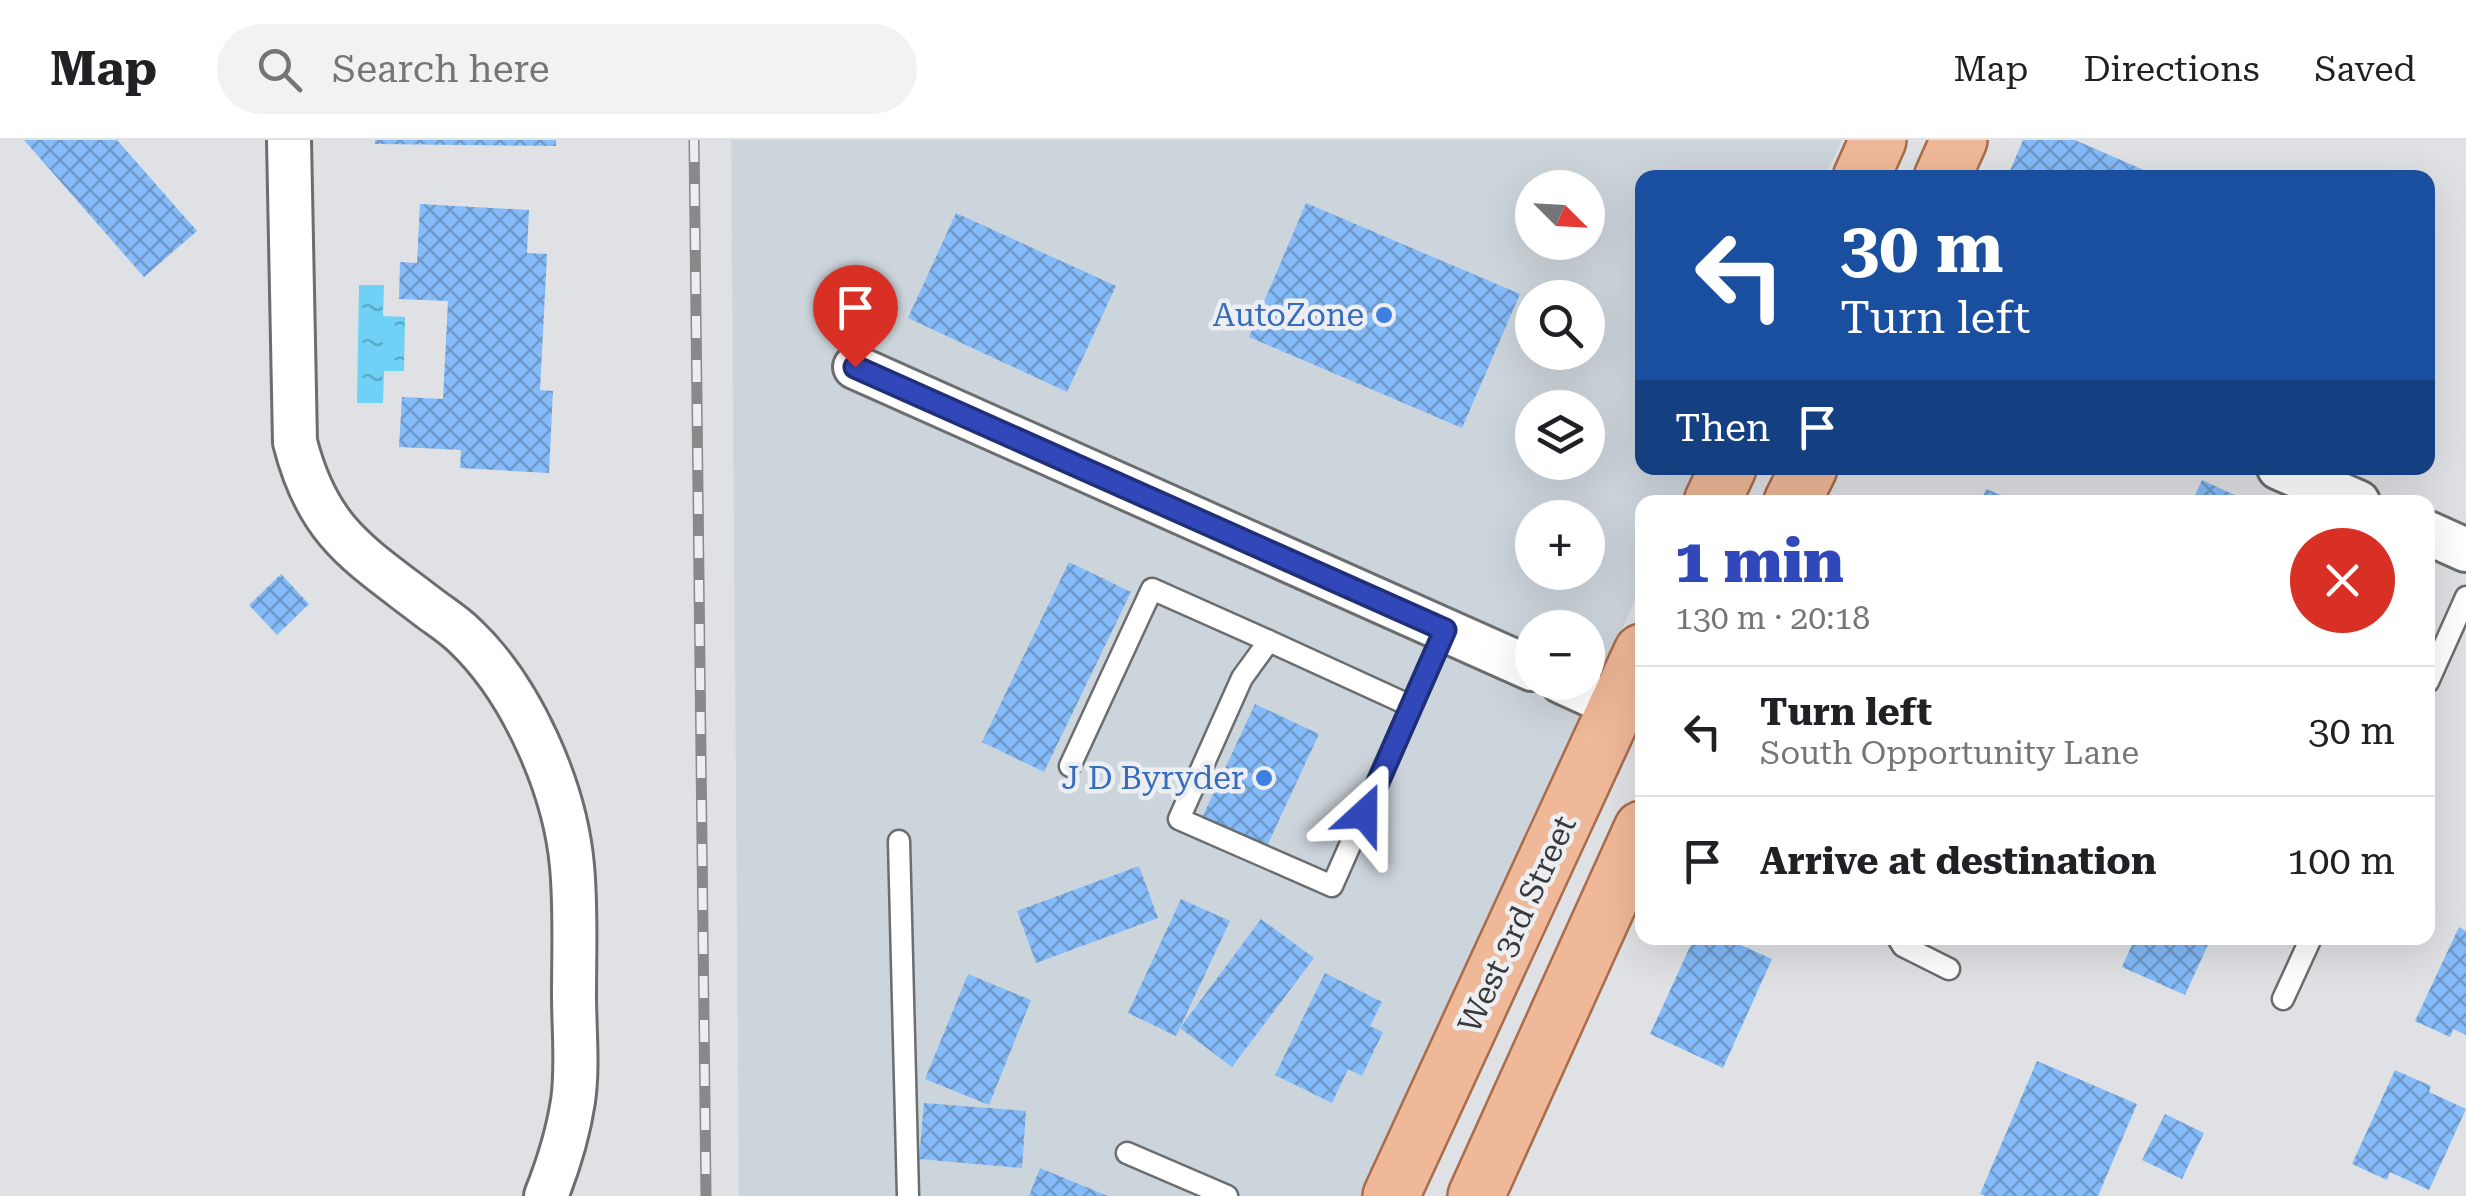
<!DOCTYPE html>
<html lang="en">
<head>
<meta charset="utf-8">
<style>
	:root { --surface:#fff; --page:#f2f2f2; --text:#202124; --muted:#757577; --line:#e0e0e0; --accent:#3148ba }
	body { margin:0; font-family:"Roboto Serif",serif; background:var(--page); color:var(--text); height:100vh; display:flex; flex-direction:column; font-size:38px; white-space:nowrap }
	* { box-sizing:border-box; margin:0 }
	p { font-size:32px; color:var(--muted) }
	.icon { flex:none; width:55px; height:55px; fill:none; stroke:currentColor; stroke-width:2; stroke-linecap:round; stroke-linejoin:round }
	.map { position:relative; flex:1; overflow:hidden }
	.panel { position:absolute; left:1635px; top:355px; width:800px; height:450px; display:flex; flex-direction:column; background:var(--surface); border-radius:20px; box-shadow:0 10px 40px #0002 }
	.panel>* { flex:none }
	.top-card { position:absolute; left:1635px; top:30px; width:800px; height:305px; border-radius:20px; box-shadow:0 10px 40px #0002; background:#1a4fa0; color:#fff; overflow:hidden }
	.needle { width:65px; rotate:114deg }
	.fabs { position:absolute; left:1515px; top:30px; display:grid; gap:20px }
	.fabs a { display:grid; place-items:center; width:90px; height:90px; border-radius:50%; background:var(--surface); box-shadow:0 10px 40px #0002; font-size:50px }
	.pin { position:absolute; display:grid; place-items:center; width:85px; height:85px; color:#fff; margin:-102px -42px; border-radius:50% 50% 50% 0; rotate:-45deg; box-shadow:0 0 10px #0007 }
	.pin .icon { rotate:45deg }
	.me { position:absolute; width:110px; margin:-55px; rotate:24deg; stroke-linejoin:round; filter:drop-shadow(0 0 8px #0008) }
	.turn { display:flex; align-items:center; gap:35px; height:210px; padding:0 40px; font-size:45px }
	.turn .icon { width:130px; height:130px; stroke-width:2.5 }
	.turn b { display:block; font-size:70px; line-height:85px }
	.then { display:flex; align-items:center; height:95px; padding:0 40px; background:#0003; gap:20px; font-size:38px }
	.round { display:grid; place-items:center; flex:none; width:105px; height:105px; border-radius:52px; background:var(--page) }
	.headline { display:flex; align-items:center; justify-content:space-between; height:170px; padding:0 40px }
	h1 { font-size:60px; font-weight:800; line-height:75px; color:var(--accent) }
	ul { padding:0; list-style:none }
	li { display:flex; align-items:center; gap:30px; height:130px; padding:0 40px; border-top:2px solid var(--line) }
	li div { flex:1 }
	li b { display:block; font-size:38px }
	li em { font-style:normal }
	header { display:flex; align-items:center; gap:60px; box-sizing:border-box; height:140px; padding:0 50px; background:var(--surface); border-bottom:2px solid var(--line) }
	header strong { font-size:48px }
	nav { display:flex; gap:55px; margin-inline-start:auto; font-size:35px }
	.search { width:700px; height:90px; background:var(--page); display:flex; align-items:center; gap:25px; box-sizing:border-box; padding:0 35px; border-radius:55px; color:var(--muted); font-size:38px }
	.map>svg:first-child { display:block }
	.built { fill:#cdd5dc; fill-rule:evenodd }
	.water { fill:url(#water-ripples) }
	.building { fill:url(#building-cross-hatch) }
	.lines { fill:none; stroke-linecap:round; stroke-linejoin:round }
	.lane-casing { stroke:#6b6d6f; stroke-width:25 }
	.street-casing { stroke:#6b6d6f; stroke-width:48 }
	.primary-casing { stroke:#a86c4a; stroke-width:60 }
	.lane { stroke:#fff; stroke-width:20 }
	.street { stroke:#fff; stroke-width:42 }
	.primary { stroke:#efb898; stroke-width:55 }
	.rail-casing { stroke:#87898a; stroke-width:11 }
	.rail { stroke:#eceef1; stroke-width:8; stroke-dasharray:22; stroke-linecap:butt }
	.route-casing { stroke:#202f79; stroke-width:25 }
	.route { stroke:#3148ba; stroke-width:18 }
	.shop-dot { fill:#3f7fe0; stroke:#eceef1; stroke-width:4 }
	.labels { text-anchor:middle; dominant-baseline:central; stroke-width:9; stroke-linejoin:round; paint-order:stroke }
	.shop-label { font-size:32px; fill:#366cbe; stroke:#eceef1; text-anchor:end }
	.street-label { font-size:32px; fill:#38393a; stroke:#eceef1 }
</style>
</head>
<body>
<header>
<strong>Map</strong>
<div class="search"><svg class="icon" aria-label="search" viewBox="0 0 24 24"><circle cx="10" cy="10" r="6"/><path d="M15 15l6 6"/></svg>Search here</div>
<nav><a>Map</a><a>Directions</a><a>Saved</a></nav>
</header>
<div class="map">
<svg width="2466" height="1056" viewBox="0 0 2466 1056">
	<defs>
		<pattern id="water-ripples" width="26" height="14" patternUnits="userSpaceOnUse" patternTransform="scale(2.5)"><rect width="26" height="14" fill="#6ed1f5"/><path d="M2 4q2-2 4 0t4 0M15 11q2-2 4 0t4 0" fill="none" stroke="#5babc7"/></pattern>
		<pattern id="building-cross-hatch" width="8" height="8" patternUnits="userSpaceOnUse" patternTransform="scale(2.5)"><rect width="8" height="8" fill="#84bbf8"/><path d="M0 0l8 8M0 8l8-8" fill="none" stroke="#6d99ca"/></pattern>
	</defs>
	<rect width="100%" height="100%" fill="#dfe1e4"/>
	<path class="built" d="M731,0H1842L1825,37L1642,38V328H1695L1679,362H1642V445L1368,1056H739ZM1532,48H1588V102H1532ZM1532,158H1588V212H1532ZM1532,268H1588V322H1532ZM1532,378H1588V432H1532ZM1532,488H1588V542H1532Z"/>
	<path class="water" d="M359,145H384L383,176L405,177L404,231H384L383,263H357Z"/>
	<path class="building" d="M24,0H117L197,91L144,137Z
		M375,0H556V6L375,4Z
		M2023,0H2075L2162,38H2007Z
		M1306,63L1520,154L1462,288L1249,197Z
		M420,64L529,70L527,113L547,114L540,250L553,251L549,333L460,328L461,310L399,307L402,257L443,259L448,161L399,159L400,122L417,123Z
		M956,73L1116,146L1067,252L908,178Z
		M2202,340L2250,362H2192Z
		M1986,349L2019,362H1980Z
		M1069,422L1131,452L1044,632L982,602Z
		M281,434L309,464L277,495L249,465Z
		M1255,564L1319,594L1266,708L1202,678Z
		M1139,726L1158,778L1036,823L1017,771Z
		M1181,759L1230,781L1176,896L1128,873Z
		M1261,779L1314,818L1232,927L1180,888Z
		M2459,787L2466,791V895L2453,889L2450,897L2415,881Z
		M1694,798H1725L1772,819L1723,928L1650,894Z
		M2135,798H2211L2185,855L2122,827Z
		M1325,833L1382,862L1370,886L1383,892L1362,936L1348,929L1332,963L1275,935Z
		M968,834L1031,860L989,965L925,939Z
		M2037,921L2137,964L2098,1056H1986L1980,1054Z
		M2395,930L2431,946L2429,952L2466,969L2429,1050L2390,1032L2387,1040L2352,1024Z
		M924,963L1026,971L1022,1028L919,1019Z
		M2165,974L2204,993L2182,1039L2142,1020Z
		M1040,1028L1108,1056H1029Z"/>
	<g class="lines">
		<defs>
			<path id="lane" d="M1269,501L1411,566
				M2428,542L2466,457
				M1070,626L1152,449L1269,501L1242,538L1179,679L1332,746L1445,490
				M899,701L908,1056
				M1898,798L1903,806L1949,829
				M2283,859L2311,798
				M1127,1013L1227,1056"/>
			<path id="street" d="M289,0L295,302C318,393 359,414 429,468C441,477 454,485 465,496C522,550 565,648 572,726C576,769 574,812 574,855C574,890 578,927 573,961C568,994 558,1026 546,1056
				M855,227L1532,529
				M2279,328L2358,362
				M2428,393L2466,410
				M1562,542L1617,567"/>
			<path id="primary" d="M1861,38L1878,0
				M1942,38L1959,0
				M1712,362L1728,328
				M1792,362L1809,328
				M1391,1056L1642,512
				M1476,1056L1642,689"/>
		</defs>
		<use href="#lane" class="lane-casing"/>
		<use href="#street" class="street-casing"/>
		<use href="#primary" class="primary-casing"/>
		<use href="#lane" class="lane"/>
		<use href="#street" class="street"/>
		<use href="#primary" class="primary"/>
		<defs>
			<path id="rail" d="M694,0L706,1056"/>
		</defs>
		<use href="#rail" class="rail-casing"/>
		<use href="#rail" class="rail"/>
	</g>
	<g class="lines">
		<defs>
			<path id="route" d="M855,227L1445,490L1364,674"/>
		</defs>
		<use href="#route" class="route-casing"/>
		<use href="#route" class="route"/>
	</g>
	<g class="shop-dot">
		<circle cx="1384" cy="175" r="10"/>
		<circle cx="1264" cy="638" r="10"/>
	</g>
	<g class="labels">
		<g class="shop-label">
			<text x="1364" y="175">AutoZone</text>
			<text x="1244" y="638">J D Byryder</text>
		</g>
		<g class="street-label">
			<text transform="translate(1517 784) rotate(-65)">West 3rd Street</text>
		</g>
	</g>
</svg>
<div class="fabs">
<a><svg class="needle" viewBox="-14 -14 28 28"><path d="M0-13l5 13h-10z" fill="#e53935"/><path d="M0 13l5-13h-10z" fill="#757577"/></svg></a>
<a><svg class="icon" aria-label="search" viewBox="0 0 24 24"><circle cx="10" cy="10" r="6"/><path d="M15 15l6 6"/></svg></a>
<a><svg class="icon" aria-label="layers" viewBox="0 0 24 24"><path d="M12 4l9 5-9 5-9-5zM3 14l9 5 9-5"/></svg></a>
<a>+</a>
<a>−</a>
</div>
<div class="pin" style="left:855px;top:227px;background:#d93025"><svg class="icon" aria-label="arrive" viewBox="0 0 24 24"><path d="M6 21V4h12l-3 4 3 4H6"/></svg></div>
<svg class="me" style="left:1364px;top:674px" viewBox="-20 -20 40 40"><path d="M0-17L14 15 0 8-14 15z" fill="#3148ba" stroke="#fff" stroke-width="4"/></svg>
<div class="top-card">
<div class="turn"><svg class="icon" aria-label="left" viewBox="0 0 24 24"><path d="M17 20v-9H6M10 6l-5 5 5 5"/></svg><div><b>30 m</b>Turn left</div></div>
<div class="then">Then<svg class="icon" aria-label="arrive" viewBox="0 0 24 24"><path d="M6 21V4h12l-3 4 3 4H6"/></svg></div>
</div>
<section class="panel">
<div class="headline"><div><h1>1 min</h1><p>130 m · 20:18</p></div><a class="round" style="background:#d93025;color:#fff"><svg class="icon" aria-label="close" viewBox="0 0 24 24"><path d="M6 6l12 12M18 6L6 18"/></svg></a></div>
<ul>
<li><svg class="icon" aria-label="left" viewBox="0 0 24 24"><path d="M17 20v-9H6M10 6l-5 5 5 5"/></svg><div><b>Turn left</b><p>South Opportunity Lane</p></div><em>30 m</em></li>
<li><svg class="icon" aria-label="arrive" viewBox="0 0 24 24"><path d="M6 21V4h12l-3 4 3 4H6"/></svg><div><b>Arrive at destination</b></div><em>100 m</em></li>
</ul>
</section>
</div>
</body>
</html>
